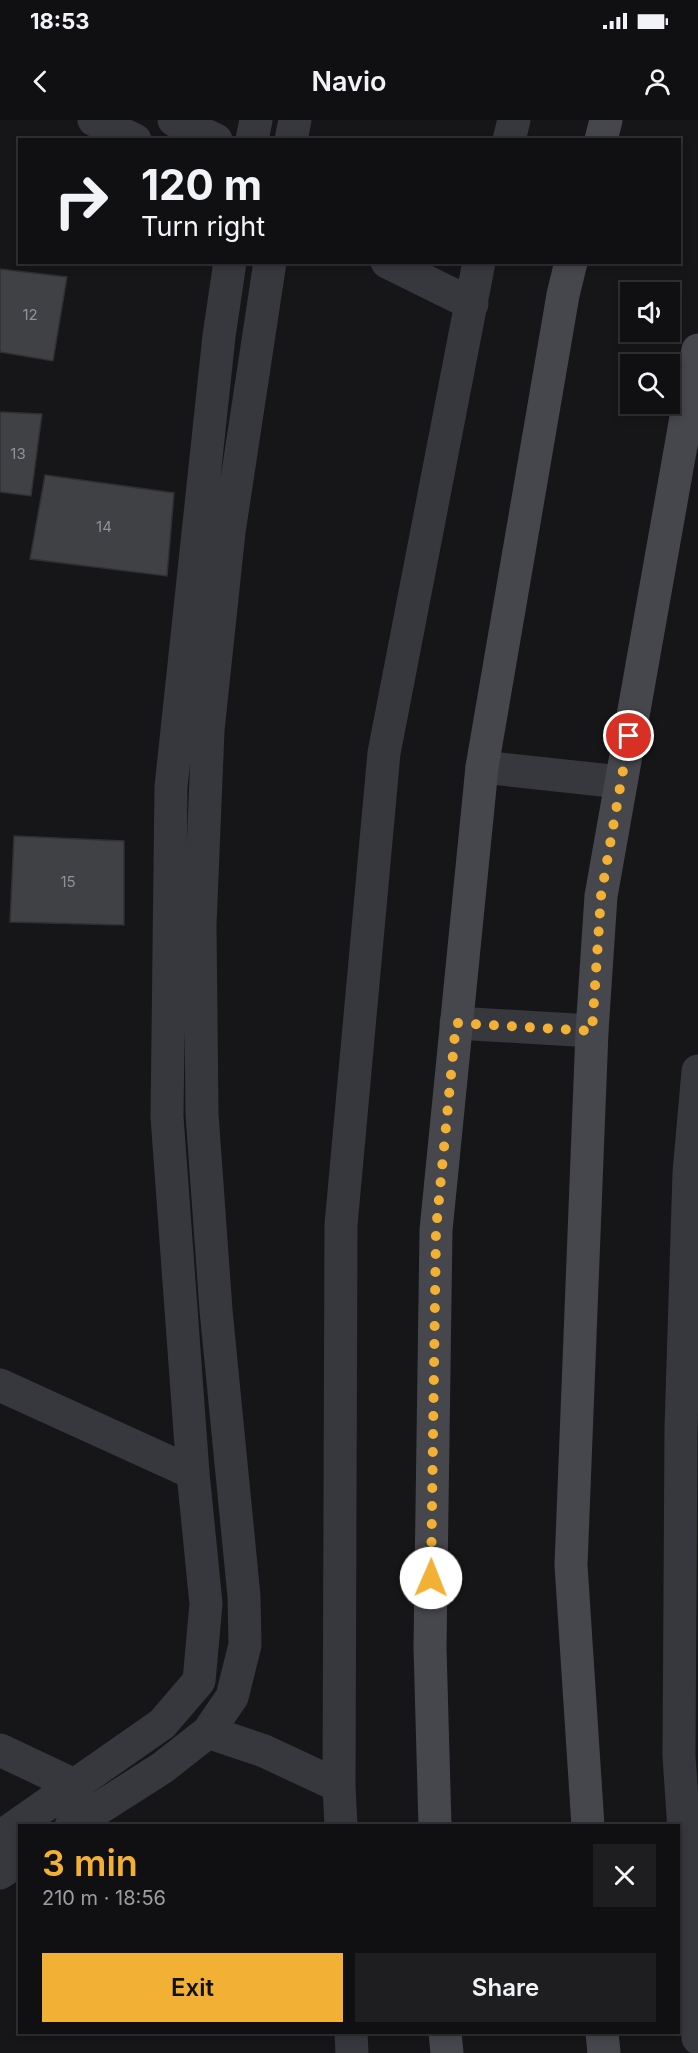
<!DOCTYPE html>
<html lang="en">
<head>
<meta charset="utf-8">
<style>
	:root { --surface:#101012; --page:#1e1e20; --text:#f1f3f6; --muted:#9c9d9f; --line:#303032; --accent:#f2b134 }
	body { margin:0; font-family:Inter,sans-serif; background:var(--page); color:var(--text); height:100vh; display:flex; flex-direction:column; font-size:22px; white-space:nowrap }
	* { box-sizing:border-box; margin:0 }
	p { font-size:20px; color:var(--muted) }
	.icon { flex:none; width:33px; height:33px; fill:none; stroke:currentColor; stroke-width:2; stroke-linecap:round; stroke-linejoin:round }
	.map { position:relative; flex:1; overflow:hidden }
	.panel { position:absolute; left:18px; top:1704px; width:662px; height:210px; display:flex; flex-direction:column; background:var(--surface); border-radius:0px; box-shadow:0 3px 9px #0003,0 0 0 2px var(--line) }
	.panel>* { flex:none }
	.top-card { position:absolute; left:18px; top:18px; width:663px; height:126px; border-radius:0px; box-shadow:0 3px 9px #0003,0 0 0 2px var(--line); background:#101012; color:var(--text); overflow:hidden }
	.fabs { position:absolute; left:620px; top:162px; display:grid; gap:12px }
	.fabs a { display:grid; place-items:center; width:60px; height:60px; border-radius:0px; background:var(--surface); box-shadow:0 3px 9px #0003,0 0 0 2px var(--line); font-size:30px }
	.pin { position:absolute; display:grid; place-items:center; width:51px; height:51px; color:#fff; margin:-26px; border:3px solid #fff; border-radius:50%; box-shadow:0 2px 6px #0007 }
	.me { position:absolute; width:66px; margin:-33px; rotate:1deg; stroke-linejoin:round; filter:drop-shadow(0 0 4px #0008) }
	.turn { display:flex; align-items:center; gap:21px; height:126px; padding:0 24px; font-size:27px }
	.turn .icon { width:78px; height:78px; stroke-width:2.5 }
	.turn b { display:block; font-size:42px; line-height:51px }
	.round { display:grid; place-items:center; flex:none; width:63px; height:63px; border-radius:0px; background:var(--page) }
	.head { display:flex; align-items:center; justify-content:space-between; height:102px; padding:0 24px }
	h1 { font-size:36px; font-weight:600; line-height:45px; color:var(--accent) }
	.action { display:flex; gap:12px; margin-top:auto; padding:12px 24px }
	.action a { flex:1; height:69px; border-radius:0px; background:var(--accent); color:#111; font-size:24px; font-weight:600; line-height:69px; text-align:center }
	.action a+a { background:var(--page); color:var(--text) }
	.status { display:flex; justify-content:space-between; align-items:center; height:42px; padding:0 30px; background:var(--surface); direction:ltr }
	.status svg { height:16px; fill:currentColor }
	header { display:flex; justify-content:space-between; align-items:center; height:78px; padding:0 24px; background:var(--surface); font-size:27px; font-weight:600 }
	.map>svg:first-child { display:block }
	.building { fill:#404145; stroke:#303034; stroke-width:1.5 }
	.lines { fill:none; stroke-linecap:round; stroke-linejoin:round }
	.street { stroke:#37383d; stroke-width:33 }
	.secondary { stroke:#45474d; stroke-width:33 }
	.route { stroke:#f2b134; stroke-width:10; stroke-dasharray:0 18 }
	.labels { text-anchor:middle; dominant-baseline:central; stroke-width:6; stroke-linejoin:round; paint-order:stroke }
	.number-label { font-size:15px; fill:#8e929b }
</style>
</head>
<body>
<div class="status"><b>18:53</b><svg viewBox="0 0 49 12"><path d="M0 12V9h3v3zM5 12V6h3v6zM10 12V3h3v9zM15 12V0h3v12zM26 1h20v11H26zM47 4h2v5h-2z"/></svg></div>
<header><svg class="icon" aria-label="back" viewBox="0 0 24 24"><path d="M15 5l-7 7 7 7"/></svg>Navio<svg class="icon" aria-label="person" viewBox="0 0 24 24"><circle cx="12" cy="8" r="4"/><path d="M4 21q1-7 8-7t8 7"/></svg></header>
<div class="map">
<svg width="698" height="1933" viewBox="0 0 698 1933">
	<rect width="100%" height="100%" fill="#161618"/>
	<path class="building" d="M0,149L67,157L53,241L0,232Z
		M0,292L42,294L31,376L0,372Z
		M45,355L174,373L167,456L30,439Z
		M14,716L124,721V805L10,802Z"/>
	<g class="lines">
		<path class="street" d="M94,0L135,20
			M174,0L216,20
			M252,20L256,0
			M291,20L295,0
			M509,20L514,0
			M387,142L472,184
			M482,647L621,662
			M456,903L592,911
			M698,951L689,1053L681,1308L679,1636L698,1918
			M0,1265L193,1353
			M208,1612L264,1631L339,1666
			M0,1630L74,1665
			M71,1706L162,1648L208,1612L232,1577L245,1525L244,1476L216,1190L202,994L200,805L208,610L229,412L270,142
			M341,1706L339,1666L341,1105L384,633L479,142
			M0,1717L162,1604L199,1561L206,1484L193,1353L167,997L171,667L219,216L230,142
			M0,1753L20,1740
			M351,1912L352,1933"/>
		<path class="secondary" d="M601,20L606,0
			M435,1706L430,1527L436,1110L482,647L563,175L571,142
			M588,1706L571,1445L592,911L601,776L698,230
			M445,1912L447,1933
			M602,1912L604,1933"/>
	</g>
	<g class="lines">
		<path class="route" d="M431,1458L436,1110L456,903L592,911L601,776L629,616"/>
	</g>
	<g class="labels">
		<g class="number-label">
			<text x="30" y="194">12</text>
			<text x="18" y="333">13</text>
			<text x="104" y="406">14</text>
			<text x="68" y="761">15</text>
		</g>
	</g>
</svg>
<div class="fabs">
<a><svg class="icon" aria-label="sound" viewBox="0 0 24 24"><path d="M4 9h4l5-4v14l-5-4H4zM17 9q2 3 0 6"/></svg></a>
<a><svg class="icon" aria-label="search" viewBox="0 0 24 24"><circle cx="10" cy="10" r="6"/><path d="M15 15l6 6"/></svg></a>
</div>
<div class="pin" style="left:629px;top:616px;background:#d93025"><svg class="icon" aria-label="arrive" viewBox="0 0 24 24"><path d="M6 21V4h12l-3 4 3 4H6"/></svg></div>
<svg class="me" style="left:431px;top:1458px" viewBox="-20 -20 40 40"><circle r="19" fill="#fff"/><path d="M0-13L10 11 0 6-10 11z" fill="#f2b134"/></svg>
<div class="top-card">
<div class="turn"><svg class="icon" aria-label="right" viewBox="0 0 24 24"><path d="M7 20v-9h11M14 6l5 5-5 5"/></svg><div><b>120 m</b>Turn right</div></div>
</div>
<section class="panel">
<div class="head"><div><h1>3 min</h1><p>210 m · 18:56</p></div><a class="round"><svg class="icon" aria-label="close" viewBox="0 0 24 24"><path d="M6 6l12 12M18 6L6 18"/></svg></a></div>
<div class="action"><a>Exit</a><a>Share</a></div>
</section>
</div>
</body>
</html>
